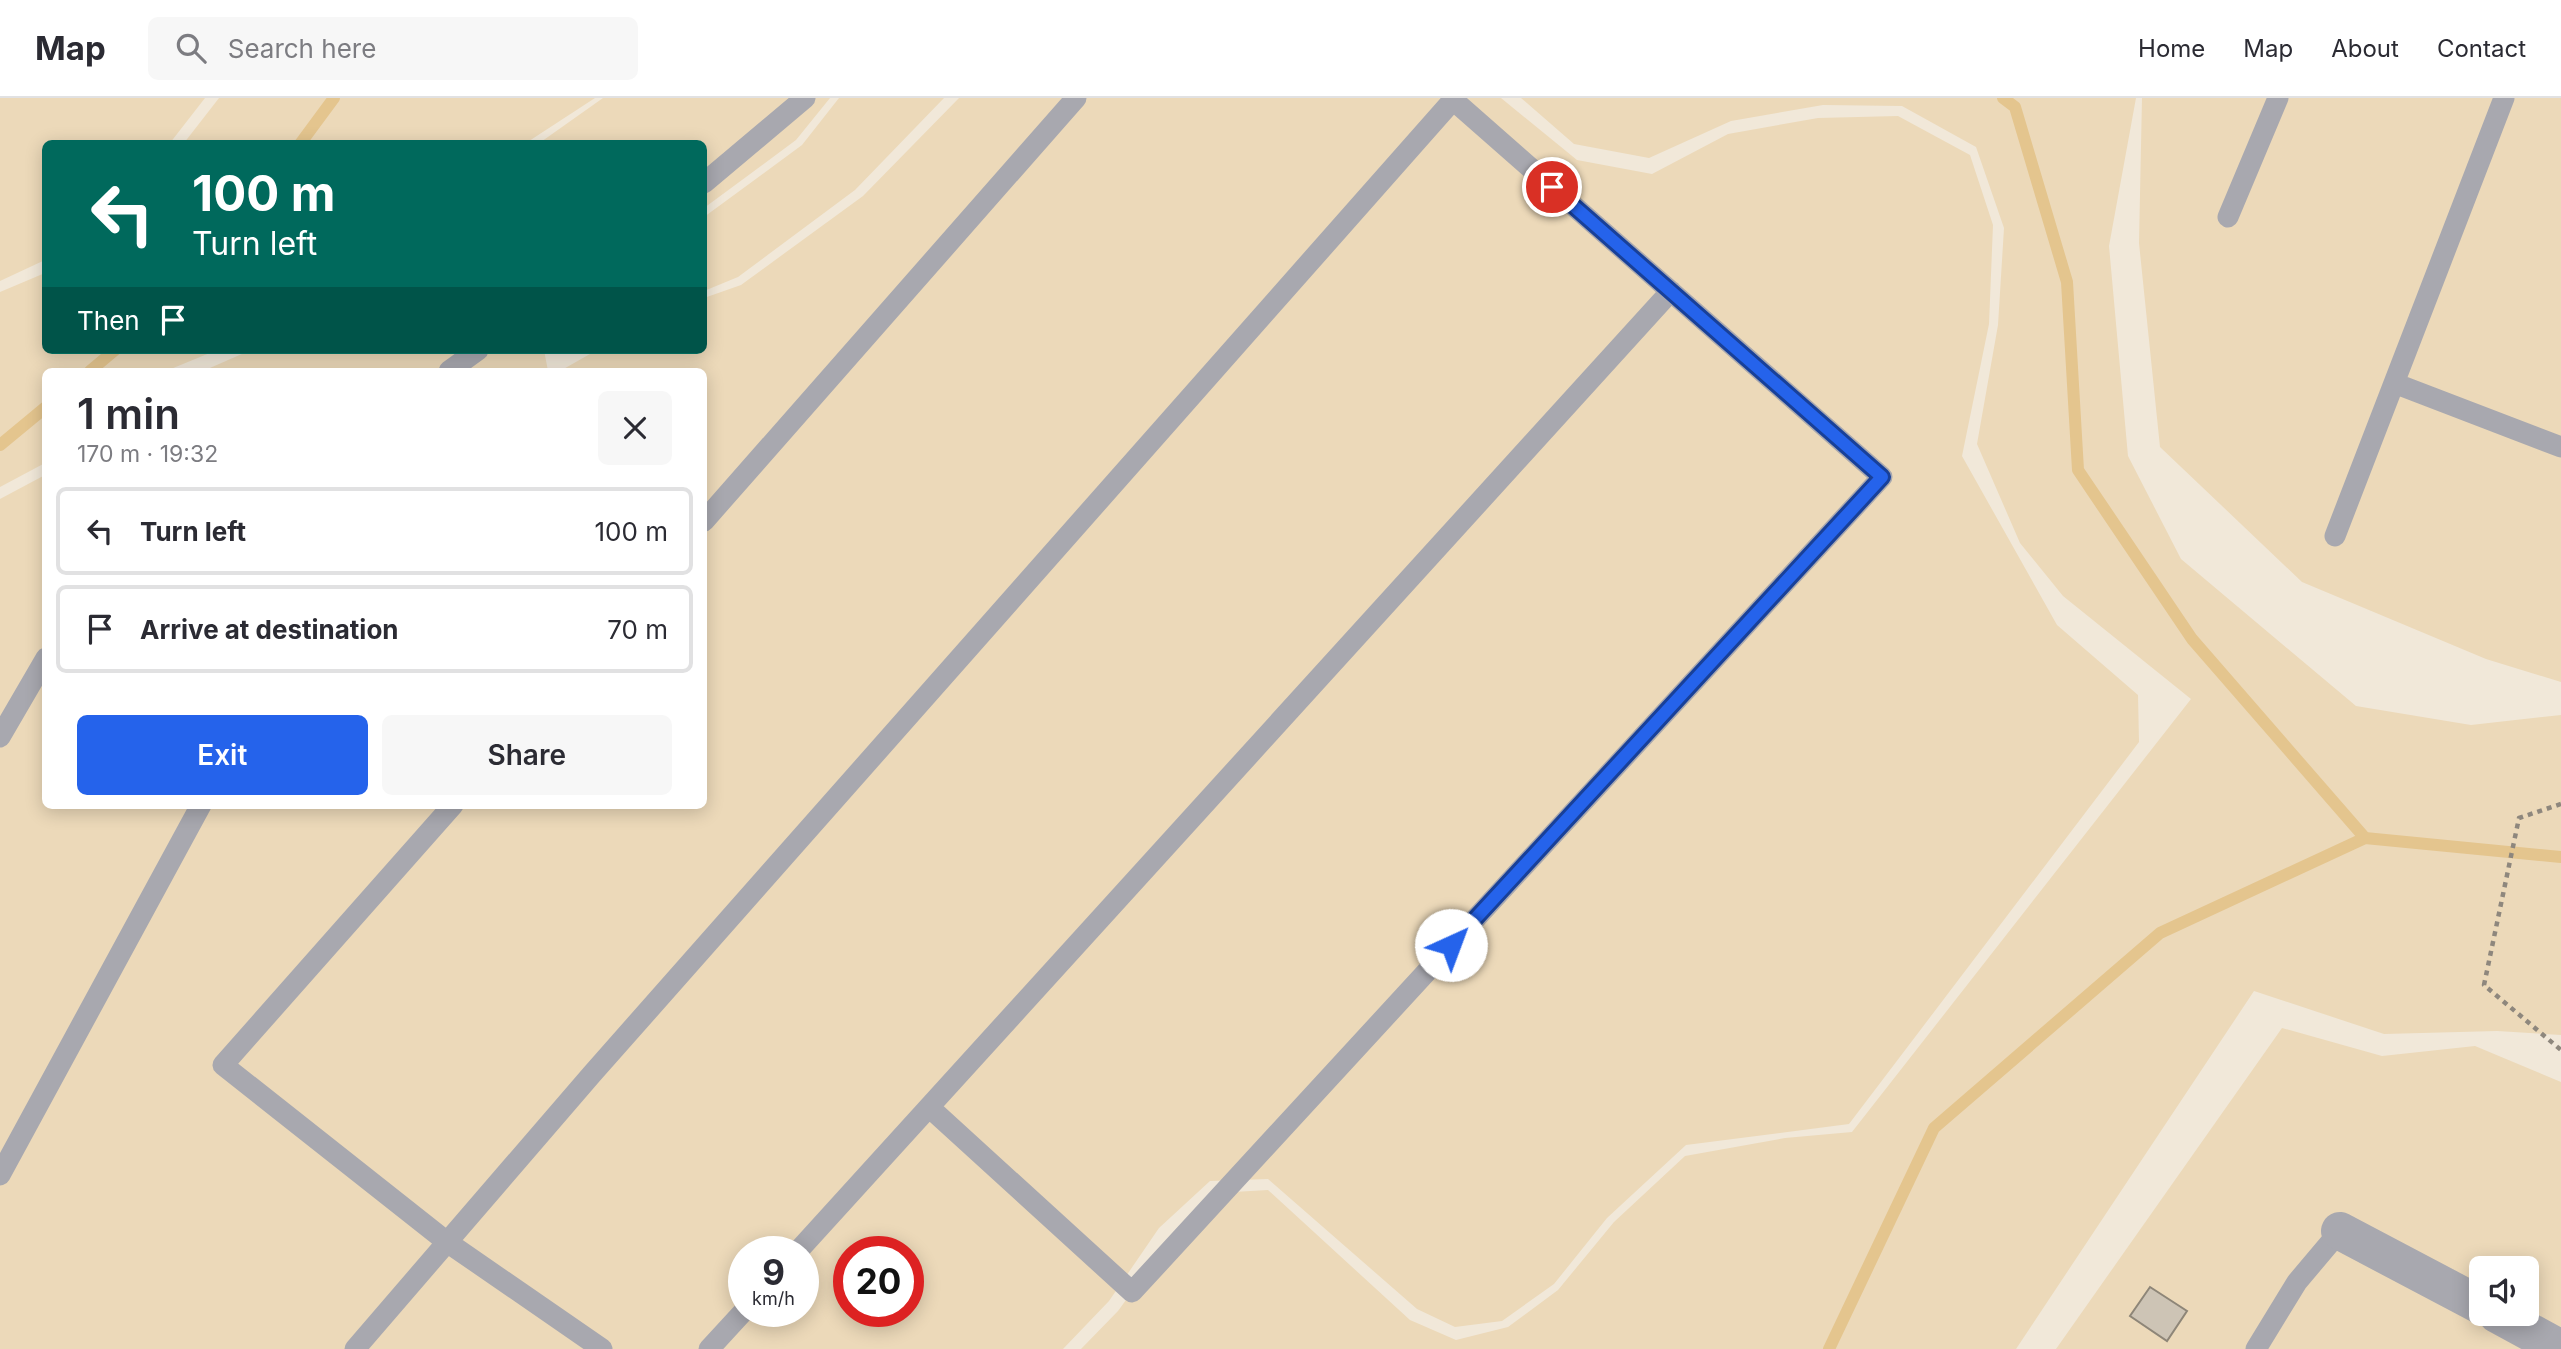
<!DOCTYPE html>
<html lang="en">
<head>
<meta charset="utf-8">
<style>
	:root { --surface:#fff; --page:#f7f7f7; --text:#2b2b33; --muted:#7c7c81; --line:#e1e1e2; --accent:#2563eb }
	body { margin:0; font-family:Inter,sans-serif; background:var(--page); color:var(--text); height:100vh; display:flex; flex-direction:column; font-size:26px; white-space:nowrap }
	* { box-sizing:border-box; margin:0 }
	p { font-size:23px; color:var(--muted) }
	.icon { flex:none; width:38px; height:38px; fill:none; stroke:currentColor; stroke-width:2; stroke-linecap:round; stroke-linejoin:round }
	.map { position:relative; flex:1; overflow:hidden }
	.panel { position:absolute; left:42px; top:270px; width:665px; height:441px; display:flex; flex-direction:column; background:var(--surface); border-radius:10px; box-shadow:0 4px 18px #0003 }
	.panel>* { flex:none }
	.top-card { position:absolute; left:42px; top:42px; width:665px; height:214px; border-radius:10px; box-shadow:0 4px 18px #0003; background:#00695c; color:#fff; overflow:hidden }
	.controls { position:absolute; left:2469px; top:1158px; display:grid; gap:14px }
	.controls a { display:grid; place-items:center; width:70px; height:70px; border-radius:10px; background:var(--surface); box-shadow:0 4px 18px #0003; font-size:35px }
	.speed { position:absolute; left:728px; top:1138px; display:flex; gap:14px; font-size:35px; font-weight:700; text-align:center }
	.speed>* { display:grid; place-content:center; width:91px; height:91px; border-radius:50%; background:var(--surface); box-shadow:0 4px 18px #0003; line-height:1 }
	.speed small { font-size:18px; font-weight:400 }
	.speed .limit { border:10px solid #d22; background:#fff; color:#111 }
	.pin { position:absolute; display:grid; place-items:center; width:60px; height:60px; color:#fff; margin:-30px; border:4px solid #fff; border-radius:50%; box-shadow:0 2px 7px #0007 }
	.me { position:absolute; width:77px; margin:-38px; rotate:43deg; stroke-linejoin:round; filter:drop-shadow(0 0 5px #0008) }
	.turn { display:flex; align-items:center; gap:24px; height:147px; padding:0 35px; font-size:32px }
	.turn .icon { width:91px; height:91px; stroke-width:2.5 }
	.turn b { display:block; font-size:49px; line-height:60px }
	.then { display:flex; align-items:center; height:66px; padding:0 35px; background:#0003; gap:14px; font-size:26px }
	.round { display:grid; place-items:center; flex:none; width:74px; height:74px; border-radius:10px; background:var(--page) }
	.head { display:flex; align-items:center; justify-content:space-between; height:119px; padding:0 35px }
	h1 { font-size:42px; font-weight:600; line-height:52px }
	.action { display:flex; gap:14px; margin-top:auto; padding:14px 35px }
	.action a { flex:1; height:80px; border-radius:10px; background:var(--accent); color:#fff; font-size:28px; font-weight:600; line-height:80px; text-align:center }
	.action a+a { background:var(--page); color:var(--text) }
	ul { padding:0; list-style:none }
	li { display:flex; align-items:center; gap:21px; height:88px; margin:0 14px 10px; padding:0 21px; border:4px solid var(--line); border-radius:10px }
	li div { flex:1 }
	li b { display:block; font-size:26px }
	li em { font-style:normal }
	header { display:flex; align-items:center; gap:42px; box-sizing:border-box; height:98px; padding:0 35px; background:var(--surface); border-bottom:2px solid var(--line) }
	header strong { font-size:33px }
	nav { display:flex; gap:38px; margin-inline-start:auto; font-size:24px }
	.search { width:490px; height:63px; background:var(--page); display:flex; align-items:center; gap:18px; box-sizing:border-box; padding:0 24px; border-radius:10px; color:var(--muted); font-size:26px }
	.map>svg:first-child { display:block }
	.green { fill:#ecd9b9; fill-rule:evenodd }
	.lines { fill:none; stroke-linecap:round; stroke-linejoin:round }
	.stream { stroke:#e4c58e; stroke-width:12 }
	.building { fill:#cdc4b5; stroke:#8e8678; stroke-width:2 }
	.path { stroke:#8e877d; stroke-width:4.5; stroke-dasharray:5 5; stroke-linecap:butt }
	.lane { stroke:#a8a8af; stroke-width:21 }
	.street { stroke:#a8a8af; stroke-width:38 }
	.route-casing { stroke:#184099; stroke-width:18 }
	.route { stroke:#2563eb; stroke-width:12 }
</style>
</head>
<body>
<header>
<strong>Map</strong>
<div class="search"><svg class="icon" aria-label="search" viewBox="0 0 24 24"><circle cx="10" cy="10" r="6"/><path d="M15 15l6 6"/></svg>Search here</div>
<nav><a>Home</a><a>Map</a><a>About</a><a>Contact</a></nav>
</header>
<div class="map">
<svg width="2561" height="1251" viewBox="0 0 2561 1251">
	<rect width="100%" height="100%" fill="#f1e8d9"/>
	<path class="green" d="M0,0H205L170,45L46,46L45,162L0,183Z
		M219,0H595L526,45H184Z
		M603,0H830L796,42L704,110V46H538Z
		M839,0H944L855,92L738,179L704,193V119L802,47Z
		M959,0H1501L1577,62L1652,76L1728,36L1818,20L1898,18L1970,57L1993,127L1989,226L1962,358L2057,527L2138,597L2139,644L1849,1026L1686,1047L1607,1120L1554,1186L1502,1223L1455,1229L1417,1211L1268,1081L1210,1083L1159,1130L1109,1203L1063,1251H0V401L45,377L46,707H704V273H560L597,252H704V200L741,187L863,98ZM744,1153H803V1213H744ZM849,1153H908V1213H849Z
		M1521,0H2136L2109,148L2128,358L2181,461L2356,608L2471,627L2561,617V937L2497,933L2384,936L2254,893L2016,1251H1081L1118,1213L1168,1144L1216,1095L1268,1092L1410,1222L1456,1242L1508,1229L1558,1192L1614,1124L1685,1058L1785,1040L1852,1034L2191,601L2063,498L2020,445L1977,346L1998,227L2004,130L1976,49L1902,8L1823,7L1731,23L1649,60L1574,46Z
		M2142,0H2561V584L2486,561L2302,484L2160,349L2139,145Z
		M45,175L46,252H217L166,273H46L45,365L0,389V194Z
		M251,252H544L548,273H203Z
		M2282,930L2382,958L2475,948L2561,984V1251H2056ZM2482,1171H2527V1216H2482Z"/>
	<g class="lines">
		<path class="stream" d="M2003,0L2015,9L2067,184L2078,372L2192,541L2365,740
			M300,46L334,0
			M90,273L115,252
			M0,347L46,309
			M1829,1251L1934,1030L2160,835L2365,740L2561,759"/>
	</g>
	<path class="building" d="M2150,1189L2187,1213L2167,1243L2130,1218Z"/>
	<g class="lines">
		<path class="path" d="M2561,706L2519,720L2484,887L2561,952"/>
		<path class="lane" d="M704,85L805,0
			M2228,119L2278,0
			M449,273L478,252
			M2394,285L2561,349
			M704,423L1076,0
			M2335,438L2504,0
			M0,639L46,560
			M453,707L223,967L447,1144L602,1251
			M929,1009L1132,1194L1882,379L1451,0
			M0,1077L201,707
			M798,1153L1671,193
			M355,1251L592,976L1453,2
			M709,1251L744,1213
			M2256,1251L2297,1184L2340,1133"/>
		<path class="street" d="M2340,1133L2482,1208
			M2497,1216L2561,1251"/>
	</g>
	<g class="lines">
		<defs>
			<path id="route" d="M1451,847L1882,379L1552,89"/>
		</defs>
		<use href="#route" class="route-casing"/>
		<use href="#route" class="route"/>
	</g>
</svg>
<div class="controls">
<a><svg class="icon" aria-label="sound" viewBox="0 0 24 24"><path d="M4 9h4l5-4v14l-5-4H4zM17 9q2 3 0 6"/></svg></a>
</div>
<div class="speed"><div>9<small>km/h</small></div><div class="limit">20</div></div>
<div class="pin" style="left:1552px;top:89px;background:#d93025"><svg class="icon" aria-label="arrive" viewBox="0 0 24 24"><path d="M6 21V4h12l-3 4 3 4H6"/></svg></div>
<svg class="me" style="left:1451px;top:847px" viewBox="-20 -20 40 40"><circle r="19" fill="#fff"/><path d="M0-13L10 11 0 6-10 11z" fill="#2563eb"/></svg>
<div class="top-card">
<div class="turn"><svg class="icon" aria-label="left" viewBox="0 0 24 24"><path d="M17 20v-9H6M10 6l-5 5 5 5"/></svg><div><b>100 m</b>Turn left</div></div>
<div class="then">Then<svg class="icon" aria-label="arrive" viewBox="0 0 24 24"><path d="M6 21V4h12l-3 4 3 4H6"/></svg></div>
</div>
<section class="panel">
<div class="head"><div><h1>1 min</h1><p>170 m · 19:32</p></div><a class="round"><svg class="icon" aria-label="close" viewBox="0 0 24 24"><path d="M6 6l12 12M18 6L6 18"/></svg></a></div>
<ul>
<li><svg class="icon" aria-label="left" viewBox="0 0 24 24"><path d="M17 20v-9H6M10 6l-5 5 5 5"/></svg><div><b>Turn left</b></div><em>100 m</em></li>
<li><svg class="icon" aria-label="arrive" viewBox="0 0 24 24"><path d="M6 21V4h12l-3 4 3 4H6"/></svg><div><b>Arrive at destination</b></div><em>70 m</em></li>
</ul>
<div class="action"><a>Exit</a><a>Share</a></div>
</section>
</div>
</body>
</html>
